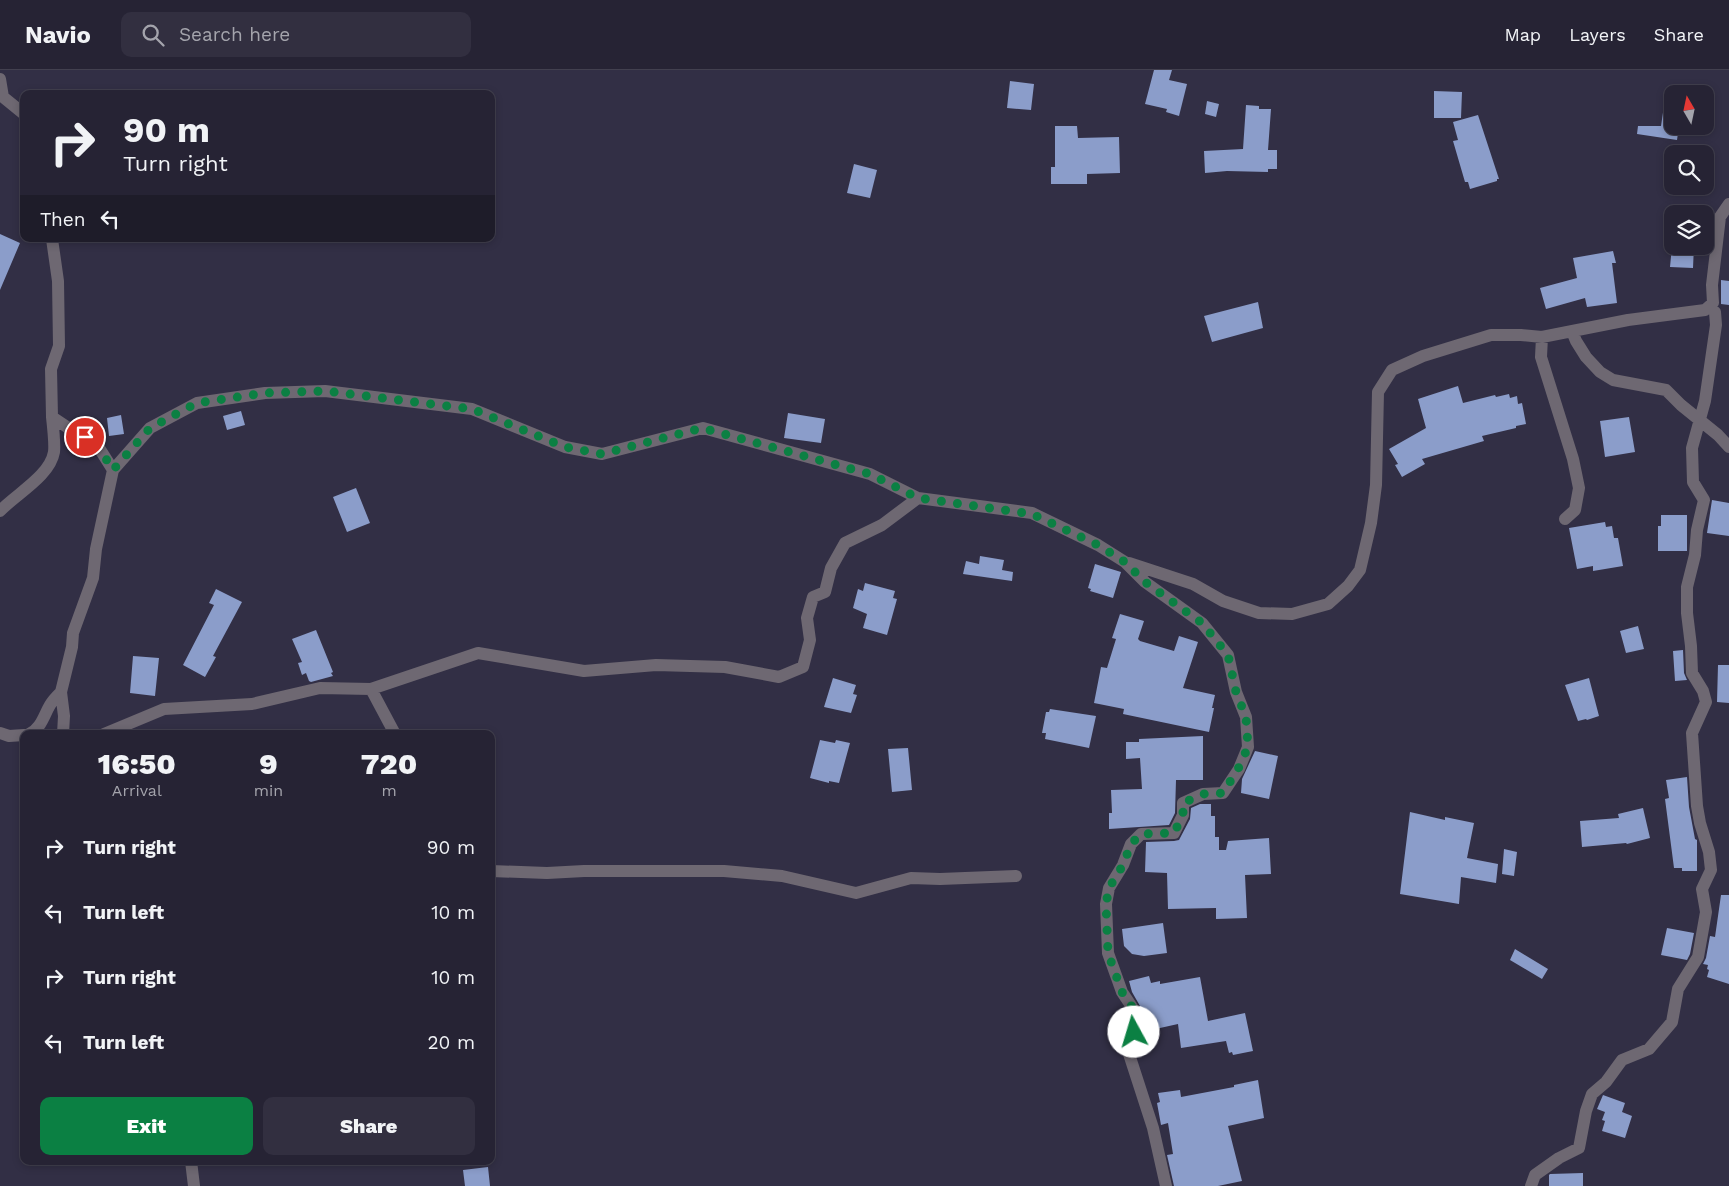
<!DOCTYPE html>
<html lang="en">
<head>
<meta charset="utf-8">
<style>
	:root { --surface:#262334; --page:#322f40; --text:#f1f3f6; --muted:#a4a4ac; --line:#42404f; --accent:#0b8043 }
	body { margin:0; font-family:"Work Sans",sans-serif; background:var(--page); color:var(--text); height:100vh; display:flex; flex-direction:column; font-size:19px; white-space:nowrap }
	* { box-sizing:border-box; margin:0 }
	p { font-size:16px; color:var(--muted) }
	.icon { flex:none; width:28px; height:28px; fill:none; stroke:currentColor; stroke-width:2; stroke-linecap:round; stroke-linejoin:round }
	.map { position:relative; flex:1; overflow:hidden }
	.side { position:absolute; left:20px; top:660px; width:475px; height:435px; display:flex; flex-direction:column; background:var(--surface); border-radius:10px; box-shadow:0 2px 8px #0003,0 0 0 1px var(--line) }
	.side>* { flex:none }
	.hud { position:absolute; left:20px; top:20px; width:475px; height:152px; border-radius:10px; box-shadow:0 2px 8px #0003,0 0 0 1px var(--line); background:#262334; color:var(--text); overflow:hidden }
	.needle { width:32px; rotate:351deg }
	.buttons { position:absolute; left:1664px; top:15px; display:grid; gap:10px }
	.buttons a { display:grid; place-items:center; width:50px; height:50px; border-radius:10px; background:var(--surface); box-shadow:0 2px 8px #0003,0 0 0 1px var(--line); font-size:25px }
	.pin { position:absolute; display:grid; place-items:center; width:42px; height:42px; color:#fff; margin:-21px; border:2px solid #fff; border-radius:50%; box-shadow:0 1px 5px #0007 }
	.me { position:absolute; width:55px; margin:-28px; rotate:354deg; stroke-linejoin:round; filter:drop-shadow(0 0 4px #0008) }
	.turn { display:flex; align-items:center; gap:18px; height:105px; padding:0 20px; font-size:22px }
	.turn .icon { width:65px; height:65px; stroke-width:2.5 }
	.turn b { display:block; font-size:35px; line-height:42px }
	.then { display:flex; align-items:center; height:48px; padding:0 20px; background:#0003; gap:10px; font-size:19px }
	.eta { display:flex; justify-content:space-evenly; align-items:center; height:85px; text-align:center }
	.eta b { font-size:30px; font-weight:800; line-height:35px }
	.primary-button { display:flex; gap:10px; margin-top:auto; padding:10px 20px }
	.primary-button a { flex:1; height:58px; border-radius:10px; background:var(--accent); color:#fff; font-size:20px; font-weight:800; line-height:58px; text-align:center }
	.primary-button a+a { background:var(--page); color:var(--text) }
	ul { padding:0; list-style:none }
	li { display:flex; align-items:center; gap:15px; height:65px; padding:0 20px }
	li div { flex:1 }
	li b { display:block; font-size:19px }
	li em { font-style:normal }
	header { display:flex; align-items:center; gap:30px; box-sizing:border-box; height:70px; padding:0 25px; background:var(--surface); border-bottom:1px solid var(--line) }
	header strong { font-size:24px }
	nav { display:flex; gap:28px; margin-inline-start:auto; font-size:18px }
	.search { width:350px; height:45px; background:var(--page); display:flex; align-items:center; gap:12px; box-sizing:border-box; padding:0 18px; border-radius:10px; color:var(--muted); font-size:19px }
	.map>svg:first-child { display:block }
	.building { fill:#8b9dca }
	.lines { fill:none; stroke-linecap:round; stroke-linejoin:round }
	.minor { stroke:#6e6872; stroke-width:12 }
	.route { stroke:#0b8043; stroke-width:9; stroke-dasharray:0 16.2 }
</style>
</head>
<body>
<header>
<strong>Navio</strong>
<div class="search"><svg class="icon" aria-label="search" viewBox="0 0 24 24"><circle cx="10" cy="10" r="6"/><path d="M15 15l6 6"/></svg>Search here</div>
<nav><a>Map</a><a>Layers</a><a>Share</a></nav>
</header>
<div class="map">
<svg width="1729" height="1116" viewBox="0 0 1729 1116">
	<rect width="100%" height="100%" fill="#322f45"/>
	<path class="building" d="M1154,0H1172L1169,10L1187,14L1179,46L1166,42L1167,39L1145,34Z
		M1010,11L1034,14L1031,40L1007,38Z
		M1434,21L1462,22L1461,48H1434Z
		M1665,29H1672V56H1679L1677,70L1637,64L1638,56H1661Z
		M1207,31L1219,34L1216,47L1205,44Z
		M1246,35L1259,36V39H1271L1268,80H1277V99H1268V102L1227,101L1205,103L1204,81L1243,79Z
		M1478,45L1499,109H1497V111L1470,119L1468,112H1465L1453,71L1458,70L1453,52Z
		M1055,56H1077L1078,68L1119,67L1120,103L1087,104V114H1051V97H1055Z
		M854,94L877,100L870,128L847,123Z
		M0,164L20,173L0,220Z
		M1672,176H1694L1693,198L1670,197Z
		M1613,181L1616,193H1612L1617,233L1587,237L1585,228L1546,239L1540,218L1577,208L1573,188Z
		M1721,210L1729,211V235L1721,234Z
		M1258,232L1263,258L1212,272L1204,246Z
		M1458,316L1463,333L1495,325L1496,327L1509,324L1510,328L1517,326L1518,334L1522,333L1526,354L1516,356V358L1482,366L1484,371L1422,389L1425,394L1402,407L1395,395L1398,394L1389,379L1426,358L1418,329Z
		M241,341L245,355L227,360L223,346Z
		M788,343L825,349L821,373L784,368Z
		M121,345L124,364L109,366L107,348Z
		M1629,347L1635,382L1605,387L1600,351Z
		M356,418L370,453L347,462L333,427Z
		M1712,430L1729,433V466L1707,463Z
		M1661,445H1687V481H1658V456H1661Z
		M1605,452L1606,457L1612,456L1614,468H1618L1623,496L1593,501V496L1577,499L1569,458Z
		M980,486L1004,490L1002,500L1013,502L1012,511L963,504L966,491L979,494Z
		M1095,494L1121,502L1113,528L1090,521L1091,519L1088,518Z
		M865,513L895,521L893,528L897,529L887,565L863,558L867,544L853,538L858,519L863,521Z
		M216,519L242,532L213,586L216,587L205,607L183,595L214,535L209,533Z
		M1120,544L1144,551L1138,569L1140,571L1174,581L1179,566L1198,572L1183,618L1215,625L1212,638H1214L1209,662L1123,644L1124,639L1094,633L1101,597L1107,598L1116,569L1112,568Z
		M1638,556L1644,579L1626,583L1620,561Z
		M316,560L333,602L331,603L333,606L311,612L309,611L306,603L302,605L298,593L302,592L292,569Z
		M1683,580L1684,603L1687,610L1675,611L1673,581Z
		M133,586L159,588L155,626L130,623Z
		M1718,595H1729V633L1717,632Z
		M833,608L856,615L853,624L857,625L851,643L824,637Z
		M1589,608L1599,646L1587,650L1586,649L1578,651L1565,615Z
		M1050,639L1096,646L1089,678L1045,669L1046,663H1042L1046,642H1049Z
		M1203,666V710H1176L1175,743L1169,755L1109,759V743H1112L1111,720L1142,719L1140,688L1126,689V672H1139V669Z
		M820,670L835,673L836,670L850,673L839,713L829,711V713L810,708Z
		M908,678L912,720L892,722L888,679Z
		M1255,681L1278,686L1269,729L1241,723L1242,709Z
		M1687,707L1689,737L1695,769L1697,770V801H1682V798H1674L1665,729L1669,728L1666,710Z
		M1200,734H1211V746H1215V767H1219V780H1226L1228,771L1269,768L1271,804L1245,805L1247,848L1216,849V838L1168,839L1167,803L1145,802L1146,772L1174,771L1179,770L1190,749L1191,738Z
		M1643,738L1650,768L1627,774L1626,773L1582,777L1580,751L1619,748L1618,744Z
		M1410,742L1445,750V747L1474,753L1467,788L1498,794L1496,813L1461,807L1459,834L1400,824Z
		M1504,779L1517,782L1514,806L1502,804Z
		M1721,825H1729V914L1707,907L1709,900L1707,899L1708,895L1703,894L1706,888L1710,866L1715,867Z
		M1163,853L1167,883L1144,886L1132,884L1124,876L1122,859Z
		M1667,858L1694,863L1690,884L1687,890L1661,885Z
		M1515,879L1548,899L1542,909L1510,890Z
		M1149,906L1151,913L1160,911V914L1200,907L1208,951L1245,943L1253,981L1233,985L1232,982L1229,983L1226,971L1181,978L1178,954L1151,960L1150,956L1143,958L1140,936L1132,922L1129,911Z
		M1258,1010L1264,1048L1228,1056L1242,1111L1218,1116H1174L1167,1085L1173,1084L1168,1053L1161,1055L1157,1033L1160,1032L1158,1023L1180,1020L1181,1027L1234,1017V1015Z
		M1603,1025L1625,1033L1622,1042L1632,1046L1625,1068L1602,1061L1605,1051L1602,1050L1605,1042L1597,1039Z
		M488,1097L490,1116H465L463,1100Z
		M1583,1103V1116H1549V1105L1550,1104Z"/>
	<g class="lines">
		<path class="minor" d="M0,9L3,27L24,44
			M52,169L58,211L59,276L51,299L52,347L73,361L96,373L113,400L96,479L93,508L73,563L72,577L61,622L64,646L63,664
			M1572,261L1576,271L1586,287L1600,302L1613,310L1666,320L1681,335L1718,365L1729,377
			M1542,267L1541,287L1573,389L1579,418L1575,440L1565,449
			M113,400L150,358L197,333L265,323L325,321L472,339L565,377L602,384L703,358L870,404L918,428
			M0,441C16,424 50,406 54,382C55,374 53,356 52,347
			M1129,493L1193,514L1223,531L1259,543L1292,544L1328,534L1348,516L1360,500L1371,453L1376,415L1378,322L1392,300L1423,286L1491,265H1521L1542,267L1628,250L1705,240L1713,233L1712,215L1720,147L1729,134
			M371,619L395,664
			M0,663L9,666L24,665
			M29,664C41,659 44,645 50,635C53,630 57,626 61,622
			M104,664L164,639L252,634L320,618L371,619L478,583L584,601L656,595L725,597L779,607L803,597L810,570L807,548L813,527L825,522L831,498L845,473L882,455L918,428L1032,443L1098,475L1125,492L1145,512L1202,553L1228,585L1236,622L1246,647L1248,677L1239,699L1223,723L1203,724L1183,733V745L1174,763L1141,764L1131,774L1123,795L1109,818L1106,834L1108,883L1122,922L1132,937L1135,962L1129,984L1153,1058L1166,1116
			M491,801L547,803L584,801H724L782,806L856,823L911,808L940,809L1016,806
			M191,1091L194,1116
			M1531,1116L1535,1105L1559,1088L1579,1078L1586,1041L1592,1024L1606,1012L1622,990L1649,979L1672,952L1678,919L1698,887L1706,842L1702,819L1711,800L1709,782L1700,753L1697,736L1692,663L1706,632L1703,621L1692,603L1691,576L1687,543V517L1695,485L1697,460L1704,430L1693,412L1692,378L1705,331L1716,255L1715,242"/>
	</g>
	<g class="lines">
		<path class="route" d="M85,367L96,373L113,400L150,358L197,333L265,323L325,321L472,339L565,377L602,384L702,358L870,404L918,428L1032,444L1098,475L1125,492L1145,512L1202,553L1228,585L1236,622L1246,647L1248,677L1238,699L1223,723L1203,724L1183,733V745L1174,763L1141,764L1131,774L1123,795L1109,818L1106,834L1108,883L1122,922L1132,937L1134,962"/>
	</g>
</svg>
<div class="buttons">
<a><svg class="needle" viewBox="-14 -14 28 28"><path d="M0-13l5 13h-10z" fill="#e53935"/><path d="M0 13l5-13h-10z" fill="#a4a4ac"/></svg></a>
<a><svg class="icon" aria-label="search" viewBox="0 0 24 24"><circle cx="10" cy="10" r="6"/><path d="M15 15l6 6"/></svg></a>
<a><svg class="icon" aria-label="layers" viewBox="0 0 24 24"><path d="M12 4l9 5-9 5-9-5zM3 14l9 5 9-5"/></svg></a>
</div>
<div class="pin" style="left:85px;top:367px;background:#d93025"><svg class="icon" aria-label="arrive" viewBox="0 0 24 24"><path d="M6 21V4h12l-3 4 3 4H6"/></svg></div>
<svg class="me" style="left:1134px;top:962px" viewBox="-20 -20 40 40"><circle r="19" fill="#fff"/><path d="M0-13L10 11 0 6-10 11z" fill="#0b8043"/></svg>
<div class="hud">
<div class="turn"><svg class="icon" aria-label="right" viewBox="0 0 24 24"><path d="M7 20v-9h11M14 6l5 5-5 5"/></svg><div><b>90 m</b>Turn right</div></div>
<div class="then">Then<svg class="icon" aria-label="left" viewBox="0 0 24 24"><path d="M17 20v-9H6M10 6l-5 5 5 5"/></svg></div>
</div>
<section class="side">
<div class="eta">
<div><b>16:50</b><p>Arrival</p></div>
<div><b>9</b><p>min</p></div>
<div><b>720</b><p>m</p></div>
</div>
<ul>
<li><svg class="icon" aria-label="right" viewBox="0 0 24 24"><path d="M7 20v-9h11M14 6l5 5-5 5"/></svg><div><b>Turn right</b></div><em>90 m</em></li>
<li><svg class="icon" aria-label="left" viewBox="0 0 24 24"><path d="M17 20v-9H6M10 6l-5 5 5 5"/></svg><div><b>Turn left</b></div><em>10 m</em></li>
<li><svg class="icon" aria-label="right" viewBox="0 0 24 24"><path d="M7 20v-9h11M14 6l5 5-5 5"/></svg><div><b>Turn right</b></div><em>10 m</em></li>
<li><svg class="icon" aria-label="left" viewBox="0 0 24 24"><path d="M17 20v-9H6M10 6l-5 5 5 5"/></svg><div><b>Turn left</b></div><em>20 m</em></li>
</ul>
<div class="primary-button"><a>Exit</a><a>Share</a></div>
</section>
</div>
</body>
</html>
